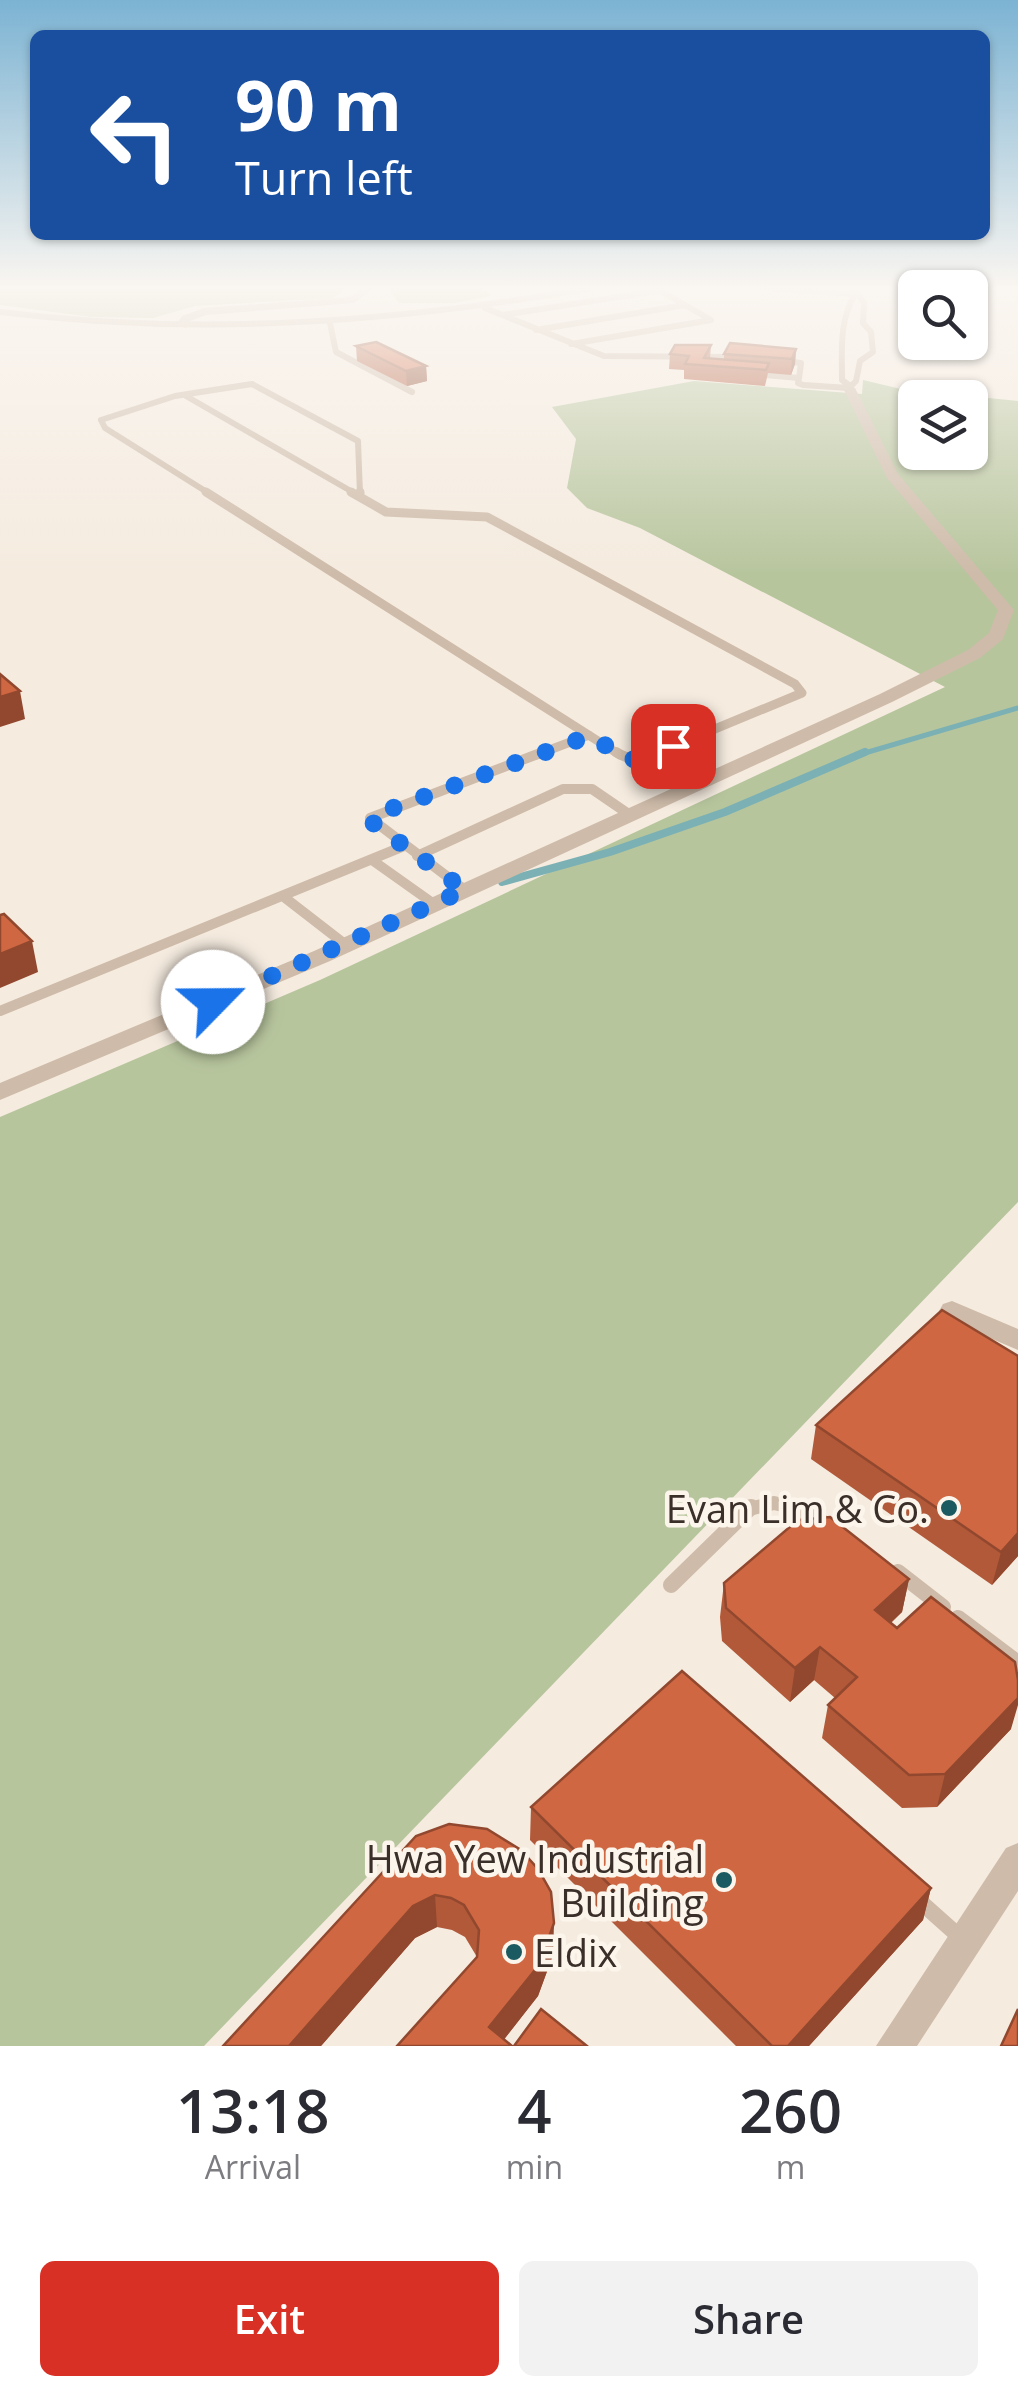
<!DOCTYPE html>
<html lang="en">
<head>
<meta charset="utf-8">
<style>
	:root { --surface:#fff; --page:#f2f2f3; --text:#2b2b33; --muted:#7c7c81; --accent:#d93025 }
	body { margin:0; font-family:"Open Sans",sans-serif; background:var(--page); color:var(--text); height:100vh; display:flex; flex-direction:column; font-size:38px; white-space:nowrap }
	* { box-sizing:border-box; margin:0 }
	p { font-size:32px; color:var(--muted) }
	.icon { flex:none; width:55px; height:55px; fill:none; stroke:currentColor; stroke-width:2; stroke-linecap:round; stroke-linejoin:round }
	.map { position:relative; height:2046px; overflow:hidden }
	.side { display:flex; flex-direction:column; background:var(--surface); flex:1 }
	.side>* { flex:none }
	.top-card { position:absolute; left:30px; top:30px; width:960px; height:210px; border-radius:15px; box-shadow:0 2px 8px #0004; background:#1a4fa0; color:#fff; overflow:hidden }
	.tools { position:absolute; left:898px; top:270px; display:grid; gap:20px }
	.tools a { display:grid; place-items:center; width:90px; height:90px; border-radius:15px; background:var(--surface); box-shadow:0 2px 8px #0004; font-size:50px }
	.pin { position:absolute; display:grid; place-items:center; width:85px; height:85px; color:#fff; margin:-42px; border-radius:20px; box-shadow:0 5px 15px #0006 }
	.me { position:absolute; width:110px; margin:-55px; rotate:67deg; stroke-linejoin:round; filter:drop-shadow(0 0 8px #0008) }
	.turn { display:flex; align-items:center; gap:35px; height:210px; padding:0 40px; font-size:45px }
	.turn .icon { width:130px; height:130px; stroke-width:2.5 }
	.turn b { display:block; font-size:70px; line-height:85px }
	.eta { display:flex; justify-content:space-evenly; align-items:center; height:170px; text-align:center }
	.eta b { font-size:60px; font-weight:600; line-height:70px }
	.cta { display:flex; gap:20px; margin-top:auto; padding:20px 40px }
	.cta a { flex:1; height:115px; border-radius:15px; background:var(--accent); color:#fff; font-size:40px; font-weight:600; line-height:115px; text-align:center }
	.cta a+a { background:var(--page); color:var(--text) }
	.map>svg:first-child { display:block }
	.green { fill:#b7c59d; fill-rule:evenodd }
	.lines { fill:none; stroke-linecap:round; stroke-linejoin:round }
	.stream-far1 { stroke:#7bb1b4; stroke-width:5 }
	.stream { stroke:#7bb1b4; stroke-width:8 }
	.service-far4 { stroke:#cebba9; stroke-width:6 }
	.service-far3 { stroke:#cebba9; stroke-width:9 }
	.service-far2 { stroke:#cebba9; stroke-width:10 }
	.service-far1 { stroke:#cebba9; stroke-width:14 }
	.service { stroke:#cebba9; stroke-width:16 }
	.minor { fill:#cebba9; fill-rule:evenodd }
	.wall { fill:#b25939 }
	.shaded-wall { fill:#91482e }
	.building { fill:#cf6742; stroke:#91482e; stroke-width:2.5 }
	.route { stroke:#1a73e8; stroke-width:18; stroke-dasharray:0 32.4 }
	.poi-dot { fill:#1b5a60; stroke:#fbf5ec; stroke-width:4 }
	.labels { text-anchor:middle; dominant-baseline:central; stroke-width:9; stroke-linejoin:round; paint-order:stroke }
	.near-poi-label { font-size:38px; fill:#3b2f29; stroke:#fbf5ec; text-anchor:end }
</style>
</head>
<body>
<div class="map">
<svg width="1018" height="2046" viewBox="0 0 1018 2046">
	<rect width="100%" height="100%" fill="#f5ebdf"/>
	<path class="green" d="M0,288H347L333,298L195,306L153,318L92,317L0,305Z
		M484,288L490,296L455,303H399L389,288Z
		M863,380L901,389L1018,401V1202L204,2046H0V1117L320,980L945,687L640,528L587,508L567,488L576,439L552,407L694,381L862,394ZM915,398H970V452H915Z"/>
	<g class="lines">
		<path class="stream-far1" d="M858,755L1018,708"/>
		<path class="stream" d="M502,882L610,852L725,812L865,752"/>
		<path class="service-far4" d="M763,288L855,294
			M485,308L604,356L736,357
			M0,312C200,337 394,322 592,288
			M503,315L663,290
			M330,323L336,352L412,392
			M536,330L685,305
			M571,344L711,320L659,290
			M785,361L801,363L799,378
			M754,374L799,378L798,383L803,385L849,388L856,381L860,361L873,352L871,332L863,323L864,303L853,288
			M849,385L842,380C842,350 839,321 855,294
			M186,396L356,494
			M210,494L105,428L101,420L175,396L252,384L358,441L360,494"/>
		<path class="service-far3" d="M206,492L620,755
			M351,492L386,512L487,517L795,684L802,693L652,755
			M360,492V496
			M536,755L589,735"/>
		<path class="service-far2" d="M616,752C631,762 643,759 658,752
			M417,856L563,789H592L630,815
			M372,860L434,904
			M465,890L370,818L543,752
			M284,897L346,945
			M0,1011L404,846"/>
		<path class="service-far1" d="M749,1509L774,1503L800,1509"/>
		<path class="service" d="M794,1507L829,1526
			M898,1572L943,1607
			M671,1585L751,1507
			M958,1618L1018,1663
			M915,1897L961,1938"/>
		<path class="minor" d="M362,288H375L354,303L206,315L190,321L186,328L176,325L182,316L204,308L351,297Z
			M844,385L855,388L898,474L1014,610L1003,639L980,658L892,702L330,961L0,1100V1083L314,951L880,694L968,650L989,633L998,610L887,478L843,388Z
			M952,1301L1018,1329V1350L943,1318L939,1311L943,1304Z
			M1018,1843V1891L917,2046H876L1006,1848Z"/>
	</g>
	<path class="wall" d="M711,345L710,359L724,360V354L796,349L795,364L791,375L768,373L765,386L684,379V370L669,369L670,354Z
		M356,346L426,366L427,381L407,386L357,361Z
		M1018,1356V1556L992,1585L811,1459L816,1425Z
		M909,1579L902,1612L891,1623L1011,1729L937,1807L902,1808L822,1738L828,1705L835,1698L814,1680L790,1702L722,1641L720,1617L724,1583Z
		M531,1807L931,1888L923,1920L809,2046H736L530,1840Z
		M416,1836L553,1955L538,1996L504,2039L397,2046L477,1957L465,1937L452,1930L437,1927L415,1938L321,2046H223Z"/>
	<path class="shaded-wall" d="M796,349L795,364L791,375L792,359Z
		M426,366L427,381L407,386L406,371Z
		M20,691L25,719L0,727V697Z
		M32,941L38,972L0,988V954Z
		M1018,1533V1556L992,1585L1001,1552Z
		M909,1579L902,1612L868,1643L875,1610Z
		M820,1647L814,1680L790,1702L795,1668Z
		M1018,1698V1705L1011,1729L937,1807L945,1774Z
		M931,1888L923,1920L809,2046H788Z
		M435,1895L437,1927L415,1938L321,2046H289L413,1906Z
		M554,1923L553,1955L538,1996L499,2046L489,2027Z"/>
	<path class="building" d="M376,342L426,366L406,371L356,346Z
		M730,343L796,349L792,359L724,354Z
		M675,345H711L704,358L769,363L766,370L685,364L689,356L670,354Z
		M0,674L20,691L0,697Z
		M4,914L32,941L0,954V915Z
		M942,1310L1018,1356V1533L1001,1552L816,1425Z
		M830,1517L909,1579L875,1610L897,1628L931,1597L1015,1662L1018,1680V1698L945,1774L909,1775L828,1705L857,1677L820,1647L795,1668L726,1608L724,1583L798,1520Z
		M682,1671L931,1888L788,2046H772L531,1807Z
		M449,1824L487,1829L521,1850L538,1869L551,1892L554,1923L539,1965L489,2027L512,2046H397L477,1957L479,1930L464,1905L451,1898L435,1895L413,1906L289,2046H223L416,1836Z
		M541,2009L587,2046H514Z
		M1018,2009V2046H1001Z"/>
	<linearGradient id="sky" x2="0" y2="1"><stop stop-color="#7cb3d3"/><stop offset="0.5" stop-color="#faf6f1"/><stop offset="1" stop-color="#faf6f1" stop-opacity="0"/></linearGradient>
	<rect width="1018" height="575" fill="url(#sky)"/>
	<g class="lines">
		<path class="route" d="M213,1002L465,890L374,824L370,818L377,814L589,736L631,760L673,746"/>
	</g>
	<g class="poi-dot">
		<circle cx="949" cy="1508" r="10"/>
		<circle cx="724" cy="1880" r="10"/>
		<circle cx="514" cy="1952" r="10"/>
	</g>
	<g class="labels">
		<g class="near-poi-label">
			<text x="929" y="1508">Evan Lim &amp; Co.</text>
			<text x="704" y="1858">Hwa Yew Industrial<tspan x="704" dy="44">Building</tspan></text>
			<text x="534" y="1952" text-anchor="start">Eldix</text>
		</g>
	</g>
</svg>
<div class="tools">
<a><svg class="icon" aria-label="search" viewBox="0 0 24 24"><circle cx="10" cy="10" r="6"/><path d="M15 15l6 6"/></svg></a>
<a><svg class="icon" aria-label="layers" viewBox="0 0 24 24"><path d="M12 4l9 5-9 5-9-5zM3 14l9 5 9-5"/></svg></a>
</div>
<div class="pin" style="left:673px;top:746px;background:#d93025"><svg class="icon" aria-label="arrive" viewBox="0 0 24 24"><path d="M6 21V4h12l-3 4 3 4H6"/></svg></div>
<svg class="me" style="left:213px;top:1002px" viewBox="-20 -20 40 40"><circle r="19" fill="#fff"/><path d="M0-13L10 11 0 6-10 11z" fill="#1a73e8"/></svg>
<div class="top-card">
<div class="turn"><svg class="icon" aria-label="left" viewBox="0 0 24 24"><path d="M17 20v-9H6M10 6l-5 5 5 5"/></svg><div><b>90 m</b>Turn left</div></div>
</div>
</div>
<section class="side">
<div class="eta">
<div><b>13:18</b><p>Arrival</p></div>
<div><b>4</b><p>min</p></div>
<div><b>260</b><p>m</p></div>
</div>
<div class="cta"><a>Exit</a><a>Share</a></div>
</section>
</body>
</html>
